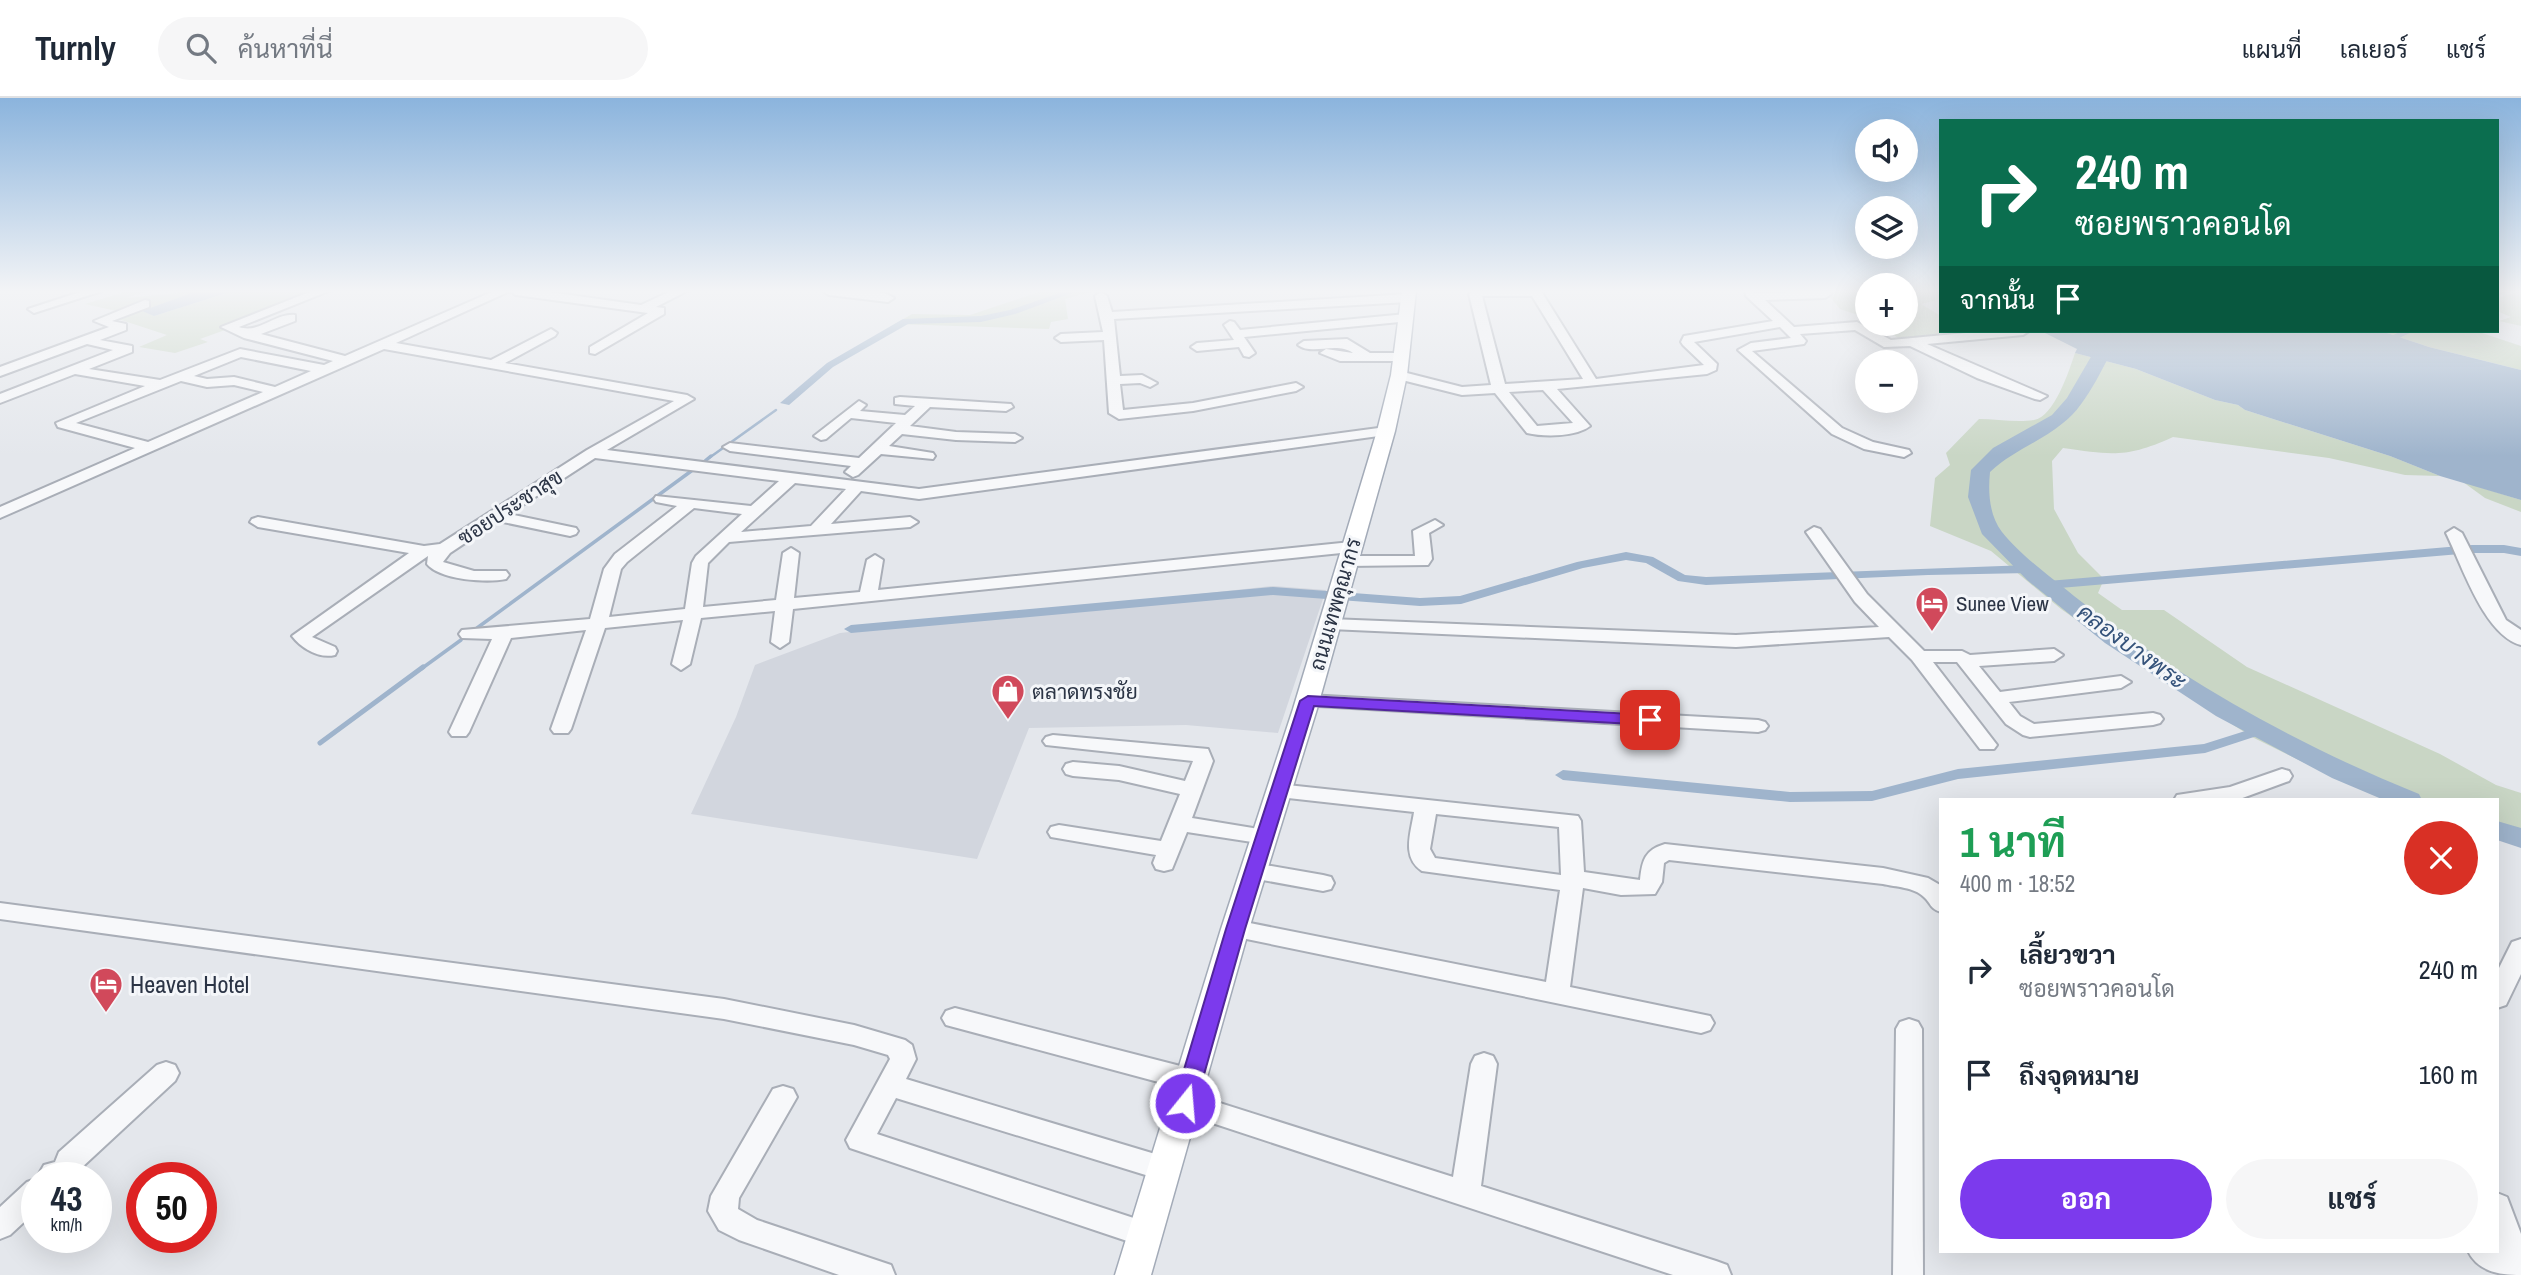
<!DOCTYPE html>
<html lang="th">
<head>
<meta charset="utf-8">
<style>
	:root { --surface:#fff; --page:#f6f6f7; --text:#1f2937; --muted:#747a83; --line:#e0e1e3; --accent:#7c3aed }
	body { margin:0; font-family:"Archivo Narrow",Sarabun,sans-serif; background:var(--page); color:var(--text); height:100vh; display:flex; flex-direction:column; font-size:26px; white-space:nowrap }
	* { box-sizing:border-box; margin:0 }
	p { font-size:23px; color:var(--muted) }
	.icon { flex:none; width:38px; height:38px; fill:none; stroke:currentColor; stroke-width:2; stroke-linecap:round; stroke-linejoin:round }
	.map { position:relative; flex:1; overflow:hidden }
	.side { position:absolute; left:1939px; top:700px; width:560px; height:455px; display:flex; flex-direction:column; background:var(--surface); border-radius:0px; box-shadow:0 7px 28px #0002 }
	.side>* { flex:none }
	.top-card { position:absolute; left:1939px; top:21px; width:560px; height:214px; border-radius:0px; box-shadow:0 7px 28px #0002; background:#0b6e4f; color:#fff; overflow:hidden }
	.fabs { position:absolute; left:1855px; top:21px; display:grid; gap:14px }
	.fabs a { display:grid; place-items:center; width:63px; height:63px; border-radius:50%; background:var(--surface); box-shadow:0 7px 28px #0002; font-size:35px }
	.speed { position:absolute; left:21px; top:1064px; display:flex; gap:14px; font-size:35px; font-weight:700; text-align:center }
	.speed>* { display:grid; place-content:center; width:91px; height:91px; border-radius:50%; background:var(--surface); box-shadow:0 7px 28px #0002; line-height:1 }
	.speed small { font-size:18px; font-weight:400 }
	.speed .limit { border:10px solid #d22; background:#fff; color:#111 }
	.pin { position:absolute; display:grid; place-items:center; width:60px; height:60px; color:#fff; margin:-30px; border-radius:14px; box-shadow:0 4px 10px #0006 }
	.me { position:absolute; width:77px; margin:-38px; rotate:17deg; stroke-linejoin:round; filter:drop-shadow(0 0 5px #0008) }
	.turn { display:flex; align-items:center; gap:24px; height:147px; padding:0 21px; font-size:32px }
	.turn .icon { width:91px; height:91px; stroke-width:2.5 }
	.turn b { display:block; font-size:49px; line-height:60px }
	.then { display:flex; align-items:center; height:66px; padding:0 21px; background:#0003; gap:14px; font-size:26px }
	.round { display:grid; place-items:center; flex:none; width:74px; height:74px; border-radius:37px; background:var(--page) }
	.head { display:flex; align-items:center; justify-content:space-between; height:119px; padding:0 21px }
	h1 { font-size:42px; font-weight:700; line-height:52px; color:#1e9e55 }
	.button { display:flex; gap:14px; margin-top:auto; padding:14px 21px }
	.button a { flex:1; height:80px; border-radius:42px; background:var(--accent); color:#fff; font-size:28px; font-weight:700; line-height:80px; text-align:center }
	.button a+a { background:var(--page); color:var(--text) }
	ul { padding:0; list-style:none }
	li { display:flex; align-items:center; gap:21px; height:105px; padding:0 21px }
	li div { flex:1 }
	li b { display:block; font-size:26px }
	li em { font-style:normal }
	header { display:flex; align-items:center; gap:42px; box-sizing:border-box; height:98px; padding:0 35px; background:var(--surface); border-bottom:2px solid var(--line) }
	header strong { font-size:33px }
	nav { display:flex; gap:38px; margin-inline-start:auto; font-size:24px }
	.search { width:490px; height:63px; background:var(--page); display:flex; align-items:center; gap:18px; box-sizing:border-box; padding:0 24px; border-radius:38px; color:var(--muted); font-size:26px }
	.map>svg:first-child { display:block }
	.built { fill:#d2d6de }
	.green { fill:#c9d6c5 }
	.water { fill:#9fb4cc }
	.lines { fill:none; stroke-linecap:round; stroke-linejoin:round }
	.stream-far2 { stroke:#9fb4cc; stroke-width:2.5 }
	.stream-far1 { stroke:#9fb4cc; stroke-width:3.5 }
	.stream { stroke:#9fb4cc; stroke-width:5 }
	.canal { fill:#9fb4cc; fill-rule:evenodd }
	.river { fill:#9fb4cc; fill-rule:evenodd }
	.minor-casing { stroke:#a9aeb7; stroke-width:4 }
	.major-casing { stroke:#a3abb8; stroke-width:3 }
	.minor { fill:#f7f8fa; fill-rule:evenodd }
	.major { fill:#fff; fill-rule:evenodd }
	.route { fill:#7c3aed; stroke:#51269a; stroke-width:2 }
	.labels { text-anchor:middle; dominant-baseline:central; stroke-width:6; stroke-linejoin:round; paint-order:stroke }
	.street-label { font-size:21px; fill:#2b3445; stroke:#f4f6f9 }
	.poi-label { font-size:21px; fill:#2b3445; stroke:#f4f6f9; text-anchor:start }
	.water-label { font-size:23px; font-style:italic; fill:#34527a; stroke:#f4f6f9 }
	.near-poi-label { font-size:24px; fill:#2b3445; stroke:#f4f6f9; text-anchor:start }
</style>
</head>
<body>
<header>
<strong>Turnly</strong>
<div class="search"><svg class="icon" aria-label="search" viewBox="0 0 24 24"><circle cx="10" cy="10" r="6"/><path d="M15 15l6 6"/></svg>ค้นหาที่นี่</div>
<nav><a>แผนที่</a><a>เลเยอร์</a><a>แชร์</a></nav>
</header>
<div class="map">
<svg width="2521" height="1177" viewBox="0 0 2521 1177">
	<rect width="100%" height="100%" fill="#e4e7ec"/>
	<path class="built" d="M1273,488L1326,492L1278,635L1186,627L1029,630L977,761L691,716L736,619L755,567L840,535Z"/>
	<path class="green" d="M128,193H149L126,200L197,193L143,213L154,218L233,193H320L225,228V232L200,241L208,244L175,255L139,249L167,237L112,219L121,214L85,206Z
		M1042,193H1095L1065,201L1068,221L1051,224L1049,231L895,226L912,216L970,217Z
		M1765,193H1867V220L1840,211L1827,195Z
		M1906,193H1941V201L1921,206L1941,218V233L1968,235L1903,243L1877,226H1906Z
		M2521,193V228L2499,223L2511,219L2497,213V200Z
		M2381,233H2476L2521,248V272L2429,249Z
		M2075,255L2136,271L2215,302L2238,307L2245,312L2390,358L2440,378L2405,377L2329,360L2173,339C2127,360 2112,357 2063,350L2052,363L2054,411L2078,455L2104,481L2098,495L2122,512H2164L2247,569L2440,656L2496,687L2521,695V735L2497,727V702H2412L2348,686L2252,639L2149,573L2061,511L1991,453L1930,428L1935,380L1950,367L1946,355L1979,321C1996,321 2017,325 2034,322C2054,319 2069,273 2075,255Z
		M2463,384L2521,402V414L2485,400Z"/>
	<path class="water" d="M197,193H233L154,218L142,213Z
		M2041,233H2381L2429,249L2521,272V402L2440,378L2390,358L2245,312L2238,307L2215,302L2136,271L2075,255L2077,251Z"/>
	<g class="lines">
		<path class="stream-far2" d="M709,360L776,312"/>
		<path class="stream-far1" d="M705,363L711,358
			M477,530L694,371
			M421,571L461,542"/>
		<path class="stream" d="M320,645L423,569"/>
		<path class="canal" d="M1065,193H1077L1015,216L981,224L908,226L833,269L789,307L780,305L827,265L903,221L981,218L1010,212Z
			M2497,193H2509L2497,198Z
			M2402,233H2414L2384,247L2376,245Z
			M2472,447H2504L2521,450V458L2504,455H2472L2048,491L2042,487L2048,483Z
			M1626,454L1653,459L1685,477L1706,479L2029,467L2035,471L2029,475L1928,477L1706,487L1678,483L1646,465L1626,462L1583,470L1461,506L1420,508L1273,497L851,535L844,531L851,527L1273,489L1420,500L1460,498L1577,464Z
			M2261,628L2268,632L2266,635L2205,655L1958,681L1872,703L1790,704L1563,682L1555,677L1563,672L1790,694L1872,693L1958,671L2204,646Z"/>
		<path class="river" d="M2106,233H2122C2107,260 2088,307 2063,325C2040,344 2012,353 1990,374C1988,394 1989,417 2002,434C2020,457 2052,480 2074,498C2179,581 2295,646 2419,696L2422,702H2384L2332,680L2216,618L2105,545L2027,482L1982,436L1968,399L1971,372L1993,350L2052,317L2067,300Z
			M2497,723L2521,730V750L2497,742Z"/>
		<defs>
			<path id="minor" d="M83,193H102L34,215L28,211Z
				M312,193H329L239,229C259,236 275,215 295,217V223L261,236L345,258L494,193H510L396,245L491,262L551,231L557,235L555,238L505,265L687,297L694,301L607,352L919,391L1386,329L1393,333L1386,337L919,401L861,393L831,426L910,419L918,424L910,429L729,444L708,465L703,509L776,502L783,455L791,450L799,455L794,500L860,494L867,462L875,457L883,462L878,492L1351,444L1359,449L1351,454L793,511L789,544L780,550L771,544L775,513L701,520L690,566L681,572L672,566L683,522L605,530L571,631L568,635H554L551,631L586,532L511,540L469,634L466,638H452L449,634L492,541L462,540L459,536L462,532L590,521L604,471L615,456L677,408L656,404L654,401L656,398L751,408L779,383L595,360L509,416L576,430L578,433L576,436L570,438L498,423L450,455L443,464L474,473H506L509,477L506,481C487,485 440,482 427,466L428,458L312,539L335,549L337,553L335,557C319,561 301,550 292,538L409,455L258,429L250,424L252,421L258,419L424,448L440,446L587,352L674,303L384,251L0,420V409L135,350L58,329L56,325L145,288L75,276L0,305V296L113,252L87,246L0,278V269L109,229L94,223L145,202L149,203V209L112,223L126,226V232L100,242L132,248V254L89,271L160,282L240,251L324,267L333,263L244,240L221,229ZM241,259L311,273L275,289L234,279L207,281L194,278ZM181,283L207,289L234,287L263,294L148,344L76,325ZM795,385L846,391L811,428L741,434ZM694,410L742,416L696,458L692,465L685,511L609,519L621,471L627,464Z
				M510,193H542L641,207L671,193H687L656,209L664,210V216L595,256L590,255V249L648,215L516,197Z
				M823,193C843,193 877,188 894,200L888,204L829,197Z
				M1472,193H1541L1596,281L1704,267L1683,247L1681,244L1684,238L1773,223L1746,198L1745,193L1757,195L1827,193L1831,196L1825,200L1765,202L1794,229L1857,224L1891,242L1987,233H2029L2023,237L1927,246L2047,298L2040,302L2035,301L1977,280L1910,248L1884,249L1855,232L1800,236L1806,243L1804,246L1752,253L1842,330L1873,344L1909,352L1911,355L1904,359L1864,351L1832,336L1738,252L1751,245L1791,240L1780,229L1694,244L1717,266L1716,272L1707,276L1557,291L1590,328C1576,339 1544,339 1527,335L1495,295L1462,297L1394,280L1392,277L1399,273L1462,289L1491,287L1469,196ZM1482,198H1532L1583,281L1505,286ZM1543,292L1573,325L1537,328L1509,294Z
				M1101,194L1107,198L1112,214L1408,196L1414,200L1408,204L1114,221L1120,278L1142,277L1157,285L1150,289L1140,285L1120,286L1123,312L1193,305L1296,285L1303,289L1296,293L1193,313L1119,321L1109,315L1104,242L1061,244L1055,240L1061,236L1103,234L1095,198Z
				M1406,216L1410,217V223L1244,239L1255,255L1249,259L1244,258L1239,249L1197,253L1191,249L1197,245L1234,242L1224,227L1230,223L1234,224L1240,232Z
				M1347,241L1370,255H1401L1408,259L1401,263H1340L1320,255L1326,251L1353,255C1336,243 1312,258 1298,247L1304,243Z
				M900,299L1011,306L1013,309L1006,313L930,309L910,328L956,334L1015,336L1022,340L1015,344L956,342L902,336L889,348L933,355L935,358L933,361L881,356L858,377L853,379L845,374L851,368L730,353L723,349L730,345L859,360L896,325L851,320L826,341L821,342L814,338L859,303L866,307L860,313L905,317L915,308L895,306V300Z
				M1435,422L1443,427L1429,435L1432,461L1428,467L1347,468L1339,463L1347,458H1415L1413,433Z
				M1814,429L1820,431L1867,496L1924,553H1962L1970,557L2054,551L2063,557L2054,563L1979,568L2000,594L2121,578L2131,584L2121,590L2009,604L2020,618L2034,626L2153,615L2160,617L2163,621L2160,625L2153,627L2030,639L2023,637L2006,626L1957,564H1933L1997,647L1994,651H1980L1912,562L1889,539L1736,549L1330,531L1321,526L1330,521L1736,537L1879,529L1855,504L1806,434Z
				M2454,430L2462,435L2506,522L2521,532V547C2484,537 2462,467 2446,435Z
				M1308,597L1758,622L1765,624L1768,628L1765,632L1758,634L1301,607L1298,603L1301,599Z
				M1053,637L1208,651L1213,663L1192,720L1265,732L1273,734L1276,739L1273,744L1265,746L1187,734L1172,771L1164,773L1156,771L1153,765L1156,757L1051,739L1048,734L1051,729L1059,727L1161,743L1180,696L1119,682L1073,678L1066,676L1063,671L1066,666L1073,664L1119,668L1185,683L1193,663L1046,647L1043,643L1046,639Z
				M2282,671L2289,673L2292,678L2289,683L2237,702H2174L2177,697L2230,689Z
				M1278,686L1578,718L1581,723L1584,774L1640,782C1642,762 1645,752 1665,746L1883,770L1928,780L1940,787L1941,814C1930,811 1931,805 1924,799C1914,789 1896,789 1883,786L1669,762L1664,765L1662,784L1655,796L1621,797L1583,790L1570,889L1710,918L1714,925L1710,932L1701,935L1227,837L1223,831L1227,825L1235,822L1546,884L1560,792L1422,773C1401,759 1411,735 1414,714L1270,698L1267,693L1270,688ZM1436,716L1559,729L1561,777L1435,760L1430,751Z
				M1254,765L1323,777L1331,779L1334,785L1331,791L1323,793L1246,779L1243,773L1246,767Z
				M0,805L724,901L854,927L905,942L912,947L916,961L906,981L1165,1059L1175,1062L1179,1071L1175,1080L1165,1083L896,1000L877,1036L1155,1127L1160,1136L1155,1145L1145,1149L850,1050L846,1042L890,961L888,957L854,947L724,921L0,821Z
				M2521,841V876L2506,907L2497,910V874L2512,844Z
				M955,910L1192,971L1201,974L1205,982L1201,990L1192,993L946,927L942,920L946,913Z
				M1909,921L1918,924L1922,931L1923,1177H1893L1896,931L1900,924Z
				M1484,955L1493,958L1497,966L1481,1088L1716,1163L1727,1167L1731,1177H1673L1185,1016L1175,1013L1171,1005L1175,997L1185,994L1453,1079L1471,966L1475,958Z
				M166,964L175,967L179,975L175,983L79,1072L68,1075L66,1080H37V1112L10,1137L0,1141V1109L27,1084L36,1081L44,1067L55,1064L59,1054L157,967Z
				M783,988L793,991L797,999L739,1100L738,1111L757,1122L891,1167L895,1177H839L739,1142L719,1132L708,1113L711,1098L773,991Z
				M2497,1095L2507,1099L2521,1136V1177C2500,1177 2478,1174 2468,1153H2497Z"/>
			<path id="major" d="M1402,193H1416L1407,277L1395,333L1317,611L1249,831L1151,1177H1115L1221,831L1293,611L1377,333L1391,277Z"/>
		</defs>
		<use href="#minor" class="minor-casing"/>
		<use href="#major" class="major-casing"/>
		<use href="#minor" class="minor"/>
		<use href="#major" class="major"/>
	</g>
	<linearGradient id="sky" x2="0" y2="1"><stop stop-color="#8bb4dd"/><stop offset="0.54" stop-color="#f3f4f6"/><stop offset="1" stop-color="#f3f4f6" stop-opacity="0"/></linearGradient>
	<rect width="2521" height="358" fill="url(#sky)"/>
	<path class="route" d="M1308,598L1650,617L1658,622L1650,627L1314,608L1245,831L1196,1005L1193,1012L1185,1015L1177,1012L1174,1005L1226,831L1300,603Z"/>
	<defs>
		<symbol id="hotel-pin" viewBox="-11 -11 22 30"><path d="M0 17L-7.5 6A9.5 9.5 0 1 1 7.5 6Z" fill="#d1495b" stroke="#f4f6f9"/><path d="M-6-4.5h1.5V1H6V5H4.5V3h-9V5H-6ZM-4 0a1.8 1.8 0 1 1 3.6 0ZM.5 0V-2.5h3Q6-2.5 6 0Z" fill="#fff"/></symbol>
		<symbol id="shop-pin" viewBox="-11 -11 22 30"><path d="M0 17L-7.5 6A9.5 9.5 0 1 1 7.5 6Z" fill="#d1495b" stroke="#f4f6f9"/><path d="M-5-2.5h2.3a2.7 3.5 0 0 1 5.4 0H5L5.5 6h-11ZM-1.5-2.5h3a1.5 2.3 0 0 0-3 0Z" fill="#fff"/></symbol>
	</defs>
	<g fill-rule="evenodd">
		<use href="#hotel-pin" x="1913" y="486" width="38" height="52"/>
		<use href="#shop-pin" x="989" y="574" width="38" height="52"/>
		<use href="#hotel-pin" x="87" y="867" width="38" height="52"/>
	</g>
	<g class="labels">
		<g class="street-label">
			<text transform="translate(510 409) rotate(-33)">ซอยประชาสุข</text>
			<text transform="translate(1335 506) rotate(-74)">ถนนเทพคุณากร</text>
		</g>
		<g class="poi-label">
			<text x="1956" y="505">Sunee View</text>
			<text x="1032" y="593">ตลาดทรงชัย</text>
		</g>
		<g class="water-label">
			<text transform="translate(2132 548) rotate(36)">คลองบางพระ</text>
		</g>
		<g class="near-poi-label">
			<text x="130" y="886">Heaven Hotel</text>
		</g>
	</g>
</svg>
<div class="fabs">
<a><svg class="icon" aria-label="sound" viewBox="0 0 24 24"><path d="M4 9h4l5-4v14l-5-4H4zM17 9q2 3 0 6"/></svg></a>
<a><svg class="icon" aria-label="layers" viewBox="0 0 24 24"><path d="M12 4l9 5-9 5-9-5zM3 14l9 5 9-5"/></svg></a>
<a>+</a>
<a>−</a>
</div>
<div class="speed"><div>43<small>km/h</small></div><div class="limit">50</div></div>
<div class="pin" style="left:1650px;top:622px;background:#d93025"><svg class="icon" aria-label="arrive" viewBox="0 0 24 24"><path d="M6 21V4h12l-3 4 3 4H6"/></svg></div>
<svg class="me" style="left:1185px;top:1005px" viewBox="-20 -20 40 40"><circle r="17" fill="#7c3aed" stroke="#fff" stroke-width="3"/><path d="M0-11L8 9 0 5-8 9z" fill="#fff"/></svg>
<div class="top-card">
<div class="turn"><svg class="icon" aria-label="right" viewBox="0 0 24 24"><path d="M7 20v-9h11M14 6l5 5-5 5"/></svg><div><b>240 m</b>ซอยพราวคอนโด</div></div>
<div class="then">จากนั้น<svg class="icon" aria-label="arrive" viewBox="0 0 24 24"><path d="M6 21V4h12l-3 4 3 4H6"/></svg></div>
</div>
<section class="side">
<div class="head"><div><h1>1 นาที</h1><p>400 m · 18:52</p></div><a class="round" style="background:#d93025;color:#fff"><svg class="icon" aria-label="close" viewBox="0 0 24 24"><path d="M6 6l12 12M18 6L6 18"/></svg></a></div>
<ul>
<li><svg class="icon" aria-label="right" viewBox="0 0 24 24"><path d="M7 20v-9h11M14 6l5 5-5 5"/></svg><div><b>เลี้ยวขวา</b><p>ซอยพราวคอนโด</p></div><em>240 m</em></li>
<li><svg class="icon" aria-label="arrive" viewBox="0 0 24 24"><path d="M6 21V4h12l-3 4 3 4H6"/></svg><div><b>ถึงจุดหมาย</b></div><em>160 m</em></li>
</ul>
<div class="button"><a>ออก</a><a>แชร์</a></div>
</section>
</div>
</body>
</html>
